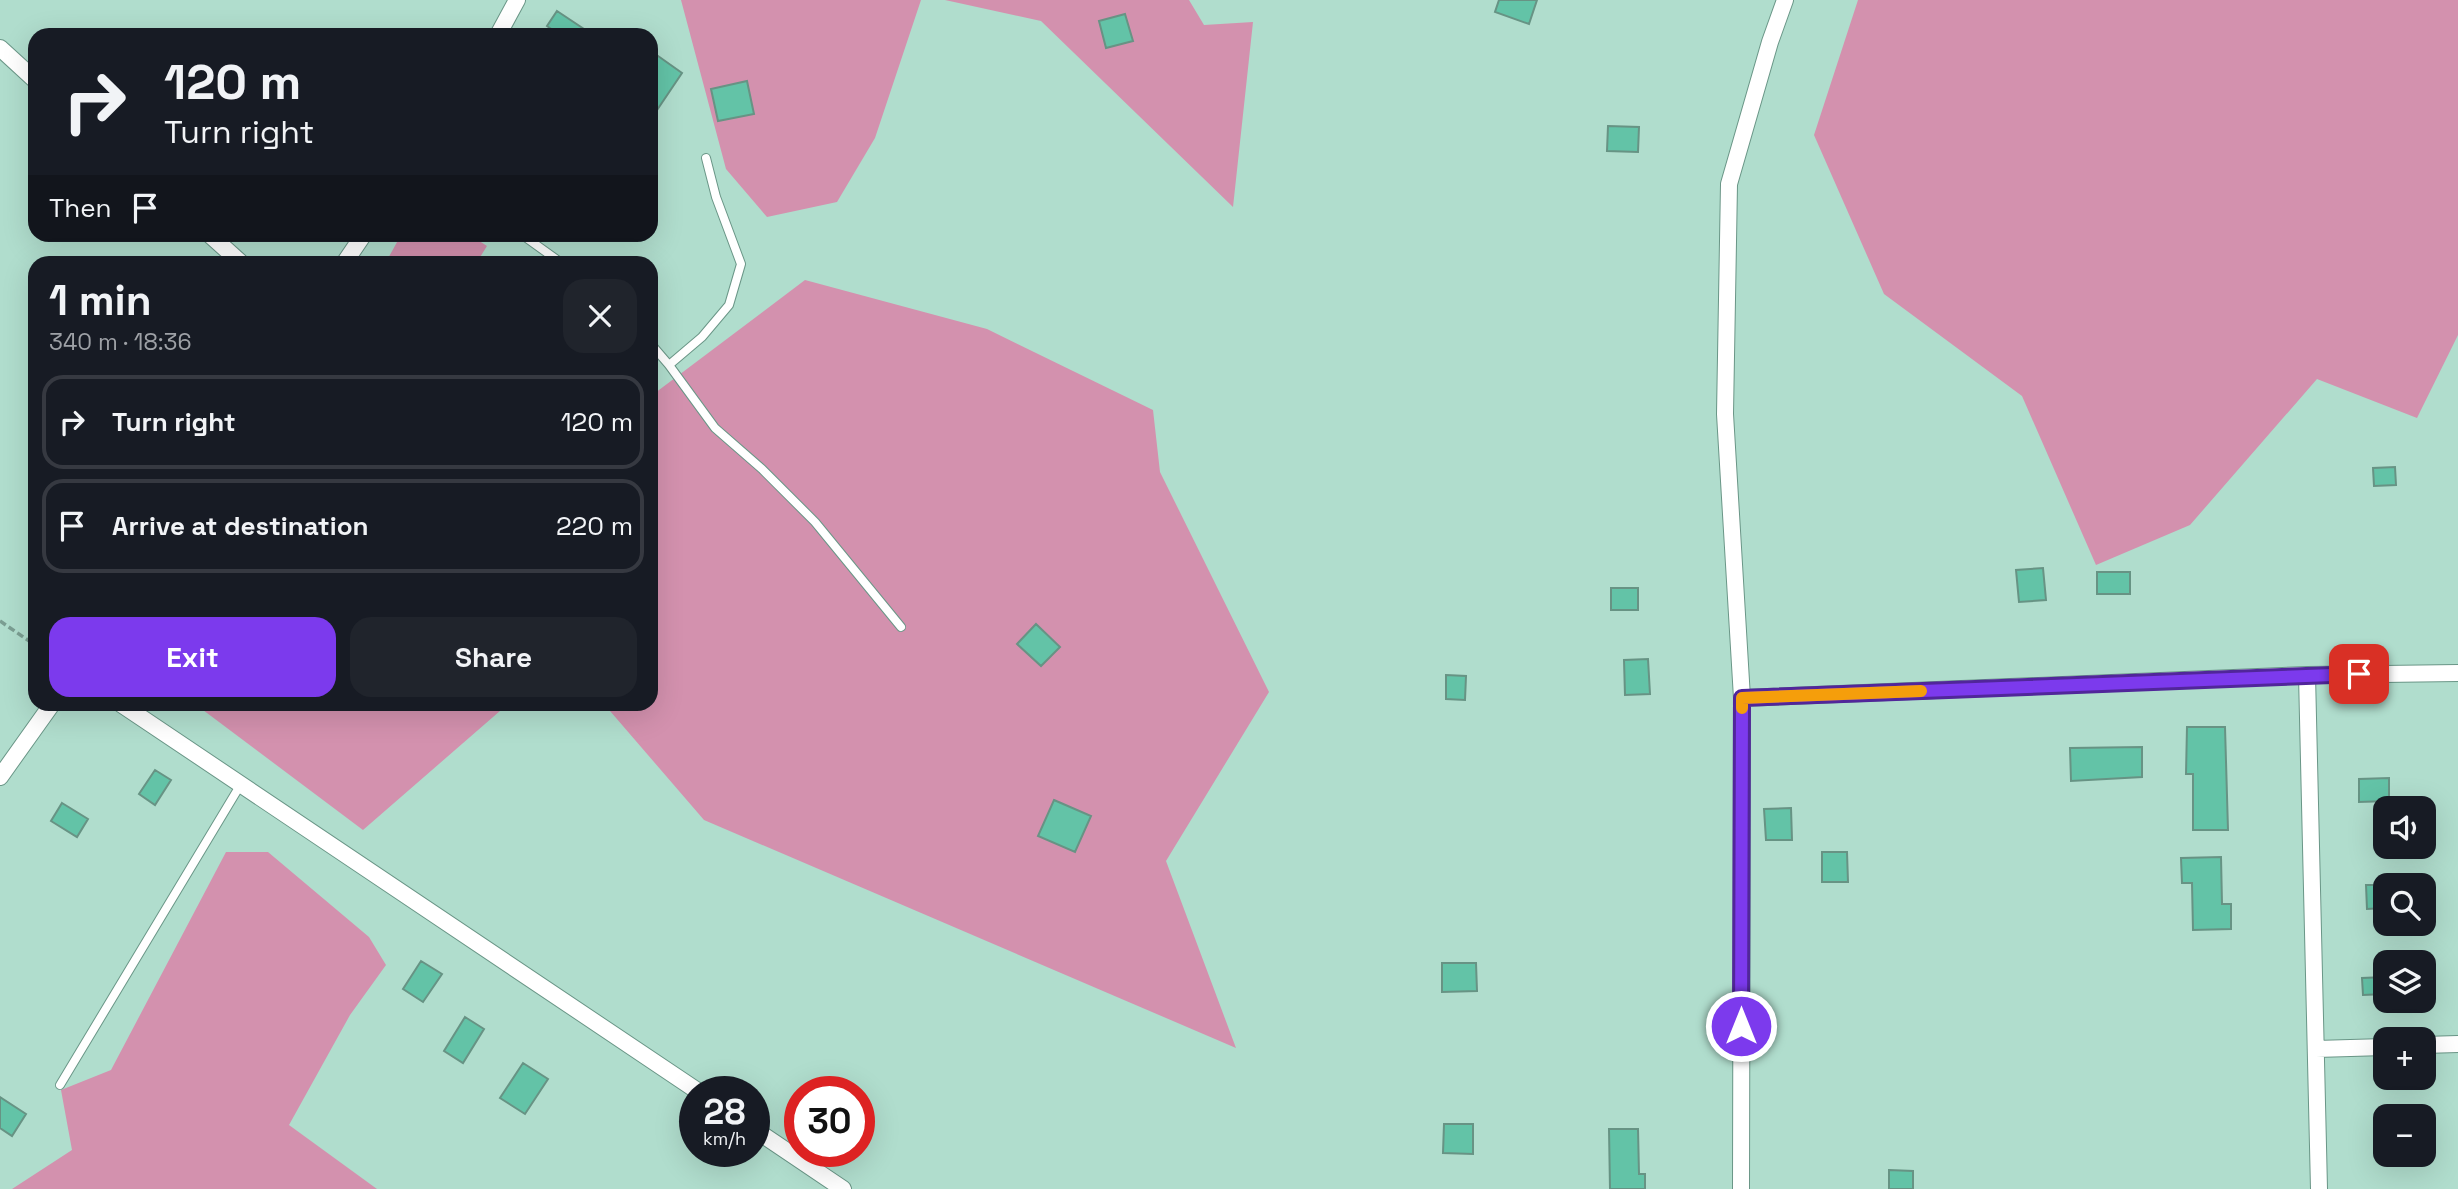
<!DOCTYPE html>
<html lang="en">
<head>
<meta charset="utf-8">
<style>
	:root { --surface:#171b24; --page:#20242c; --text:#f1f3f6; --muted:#9ea1a6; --line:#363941; --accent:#7c3aed }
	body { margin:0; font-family:"Space Grotesk",sans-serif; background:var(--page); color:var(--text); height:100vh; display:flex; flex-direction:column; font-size:26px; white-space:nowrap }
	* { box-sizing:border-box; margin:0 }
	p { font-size:23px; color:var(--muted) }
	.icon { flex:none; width:38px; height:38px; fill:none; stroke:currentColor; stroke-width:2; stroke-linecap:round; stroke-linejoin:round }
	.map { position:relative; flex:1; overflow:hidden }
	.drawer { position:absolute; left:28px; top:256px; width:630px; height:455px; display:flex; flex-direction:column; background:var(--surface); border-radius:21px; box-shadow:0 7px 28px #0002 }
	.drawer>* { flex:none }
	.banner { position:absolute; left:28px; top:28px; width:630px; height:214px; border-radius:21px; box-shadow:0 7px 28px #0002; background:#171b24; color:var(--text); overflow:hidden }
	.tools { position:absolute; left:2373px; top:796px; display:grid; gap:14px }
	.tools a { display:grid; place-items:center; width:63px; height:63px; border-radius:14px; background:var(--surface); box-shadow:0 7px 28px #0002; font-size:35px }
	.speed { position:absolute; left:679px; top:1076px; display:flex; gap:14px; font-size:35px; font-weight:700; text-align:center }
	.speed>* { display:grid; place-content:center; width:91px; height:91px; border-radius:50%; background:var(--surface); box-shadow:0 7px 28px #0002; line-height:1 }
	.speed small { font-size:18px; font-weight:400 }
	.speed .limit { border:10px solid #d22; background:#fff; color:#111 }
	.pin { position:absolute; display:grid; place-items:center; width:60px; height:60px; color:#fff; margin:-30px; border-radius:14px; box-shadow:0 4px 10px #0006 }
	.me { position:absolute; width:77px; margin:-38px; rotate:0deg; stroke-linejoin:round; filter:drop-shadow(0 0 5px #0008) }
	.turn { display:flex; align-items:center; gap:24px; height:147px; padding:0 21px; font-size:32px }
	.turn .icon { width:91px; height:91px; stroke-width:2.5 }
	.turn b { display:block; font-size:49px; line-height:60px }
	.then { display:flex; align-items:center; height:66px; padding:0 21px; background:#0003; gap:14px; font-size:26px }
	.round { display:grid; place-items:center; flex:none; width:74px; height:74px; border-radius:21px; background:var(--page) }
	.headline { display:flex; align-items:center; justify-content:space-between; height:119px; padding:0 21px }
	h1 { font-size:42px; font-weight:700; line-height:52px }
	.primary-button { display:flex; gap:14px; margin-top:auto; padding:14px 21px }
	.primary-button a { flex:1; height:80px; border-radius:21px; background:var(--accent); color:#fff; font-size:28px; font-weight:700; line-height:80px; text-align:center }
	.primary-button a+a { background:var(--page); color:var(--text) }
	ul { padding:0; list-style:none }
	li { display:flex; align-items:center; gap:21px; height:94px; margin:0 14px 10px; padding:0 7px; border:4px solid var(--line); border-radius:21px }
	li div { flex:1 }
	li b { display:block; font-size:26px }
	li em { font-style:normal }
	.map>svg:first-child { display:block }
	.green { fill:#d391ae }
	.building { fill:#63c3a7; stroke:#679384; stroke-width:2 }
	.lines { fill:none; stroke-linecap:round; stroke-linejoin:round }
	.lane-casing { stroke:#6a9687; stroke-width:10 }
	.street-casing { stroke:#6a9687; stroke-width:18 }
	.path { stroke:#7b9e92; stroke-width:3.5; stroke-dasharray:7 3.5; stroke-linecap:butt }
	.lane { stroke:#fff; stroke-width:8 }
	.street { stroke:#fff; stroke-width:16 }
	.route-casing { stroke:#51269a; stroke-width:18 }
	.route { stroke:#7c3aed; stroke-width:12 }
	.slow { stroke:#f59e0b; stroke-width:12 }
</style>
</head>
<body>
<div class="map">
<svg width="2458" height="1189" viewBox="0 0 2458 1189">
	<rect width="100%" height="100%" fill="#b0ddcd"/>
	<path class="green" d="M681,0H921L875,138L837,202L767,217L726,169Z
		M945,0H1189L1204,25L1253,22L1233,207L1041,21Z
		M1858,0H2458V335L2417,418L2317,379L2190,525L2096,565L2022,396L1884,294L1814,135Z
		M401,235H470L487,246L477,262H386Z
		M805,280L987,329L1153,410L1160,472L1269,692L1166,861L1236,1048L704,820L604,704H651V396Z
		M195,704H508L363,830Z
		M226,852H268L369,937L386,965L350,1015L289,1125L377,1189H12L72,1150L61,1090L111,1070Z"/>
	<path class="building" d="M1499,0H1537L1529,24L1495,12Z
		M557,11L593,35H560L547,26Z
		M1125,14L1133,41L1106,48L1099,21Z
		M651,51L682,73L651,119Z
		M747,81L754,114L718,121L711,89Z
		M1608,126L1639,127L1638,152L1607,151Z
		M2395,467L2396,485L2374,486L2373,468Z
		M2043,568L2046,600L2019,602L2016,570Z
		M2097,572H2130V594H2097Z
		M1611,588H1638V610H1611Z
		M1036,624L1060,647L1041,666L1017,644Z
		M1648,659L1650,694L1625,695L1624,660Z
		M1446,675L1466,676L1465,700L1446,699Z
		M2187,727H2225L2228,830H2193V774H2186Z
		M2142,747V777L2071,781L2070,748Z
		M155,770L171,780L155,805L139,794Z
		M2389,778V801L2359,802V779Z
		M1054,800L1091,816L1075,852L1038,836Z
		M62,803L88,819L77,837L51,821Z
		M1791,808L1792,840H1766L1764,809Z
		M1822,852H1847L1848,882H1822Z
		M2221,857L2222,904H2231V929L2193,930L2192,883H2182L2181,858Z
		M2366,885H2385V908L2367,909Z
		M421,961L442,974L423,1002L403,989Z
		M1442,963H1476L1477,991L1442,992Z
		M2385,977V994L2363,995L2362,978Z
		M465,1017L484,1029L463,1063L444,1051Z
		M523,1063L548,1079L525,1114L500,1098Z
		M0,1097L26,1114L12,1136L0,1128Z
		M1444,1124H1473V1154L1443,1153Z
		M1609,1129H1638L1639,1174H1645V1189H1610Z
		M1889,1170L1913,1171V1189H1889Z"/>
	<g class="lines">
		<defs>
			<path id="lane" d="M521,234L560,262
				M651,344L669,365L715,428L762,469L815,522L901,627
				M669,365L702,337L729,305L741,264L716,197L706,158
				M60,1085L241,784"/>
			<path id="street" d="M498,35L517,0
				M0,48L35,80
				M209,234L240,262
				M345,262L364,234
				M2307,675L2319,1189
				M1742,698L2307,675L2458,673
				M121,704L699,1092
				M0,777L52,704
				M2424,1045L2458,1044
				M2316,1049L2385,1047
				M754,1129L843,1189
				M1741,1189L1742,698L1725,414L1729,184L1770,42L1785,0"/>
		</defs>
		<use href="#lane" class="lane-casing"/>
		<use href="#street" class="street-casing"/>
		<path class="path" d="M0,621L35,645"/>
		<use href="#lane" class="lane"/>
		<use href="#street" class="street"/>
	</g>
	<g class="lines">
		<defs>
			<path id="route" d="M1741,1026L1742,698L2359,674"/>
		</defs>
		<use href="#route" class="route-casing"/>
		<use href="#route" class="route"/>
		<path class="slow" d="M1742,708V698L1921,691"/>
	</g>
</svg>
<div class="tools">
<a><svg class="icon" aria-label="sound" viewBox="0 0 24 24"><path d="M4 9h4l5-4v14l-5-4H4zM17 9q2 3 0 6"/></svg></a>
<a><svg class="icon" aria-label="search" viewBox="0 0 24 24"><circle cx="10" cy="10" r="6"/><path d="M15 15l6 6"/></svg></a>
<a><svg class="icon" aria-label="layers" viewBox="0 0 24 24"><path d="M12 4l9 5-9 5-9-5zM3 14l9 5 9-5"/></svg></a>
<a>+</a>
<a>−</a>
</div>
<div class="speed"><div>28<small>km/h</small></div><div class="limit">30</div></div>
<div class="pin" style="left:2359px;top:674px;background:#d93025"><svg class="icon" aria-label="arrive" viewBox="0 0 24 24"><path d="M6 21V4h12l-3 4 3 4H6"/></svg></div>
<svg class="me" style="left:1741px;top:1026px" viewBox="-20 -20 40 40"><circle r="17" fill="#7c3aed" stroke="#fff" stroke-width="3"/><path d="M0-11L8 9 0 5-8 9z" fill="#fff"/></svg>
<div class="banner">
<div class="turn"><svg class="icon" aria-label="right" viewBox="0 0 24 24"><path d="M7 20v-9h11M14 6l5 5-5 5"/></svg><div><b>120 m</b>Turn right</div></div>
<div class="then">Then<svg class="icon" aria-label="arrive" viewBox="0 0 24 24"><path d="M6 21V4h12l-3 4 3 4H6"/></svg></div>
</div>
<section class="drawer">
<div class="headline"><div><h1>1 min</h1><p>340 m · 18:36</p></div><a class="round"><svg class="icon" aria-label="close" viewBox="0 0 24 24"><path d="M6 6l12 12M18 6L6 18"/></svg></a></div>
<ul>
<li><svg class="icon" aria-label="right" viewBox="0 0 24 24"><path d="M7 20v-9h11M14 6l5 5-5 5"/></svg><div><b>Turn right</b></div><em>120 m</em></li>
<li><svg class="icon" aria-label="arrive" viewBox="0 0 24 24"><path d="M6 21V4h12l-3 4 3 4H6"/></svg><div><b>Arrive at destination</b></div><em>220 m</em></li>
</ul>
<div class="primary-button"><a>Exit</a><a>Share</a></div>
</section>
</div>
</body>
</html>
